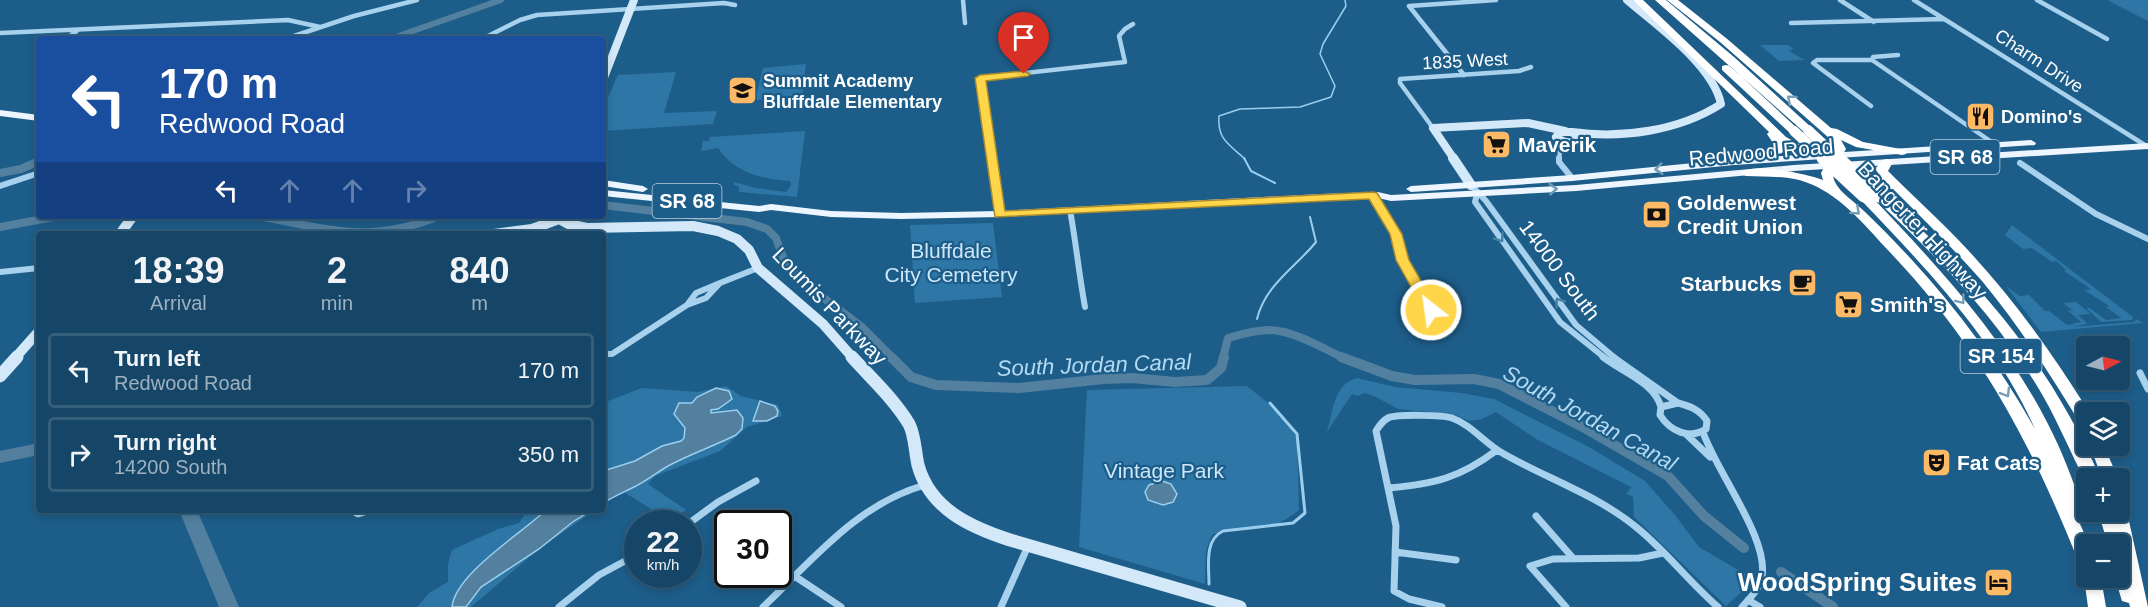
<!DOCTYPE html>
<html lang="en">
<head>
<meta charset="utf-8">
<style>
	:root { --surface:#164667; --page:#1f4d6d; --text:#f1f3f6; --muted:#9eb1c0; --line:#355e7b }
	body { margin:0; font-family:Helvetica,sans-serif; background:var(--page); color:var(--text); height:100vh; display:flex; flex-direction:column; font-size:22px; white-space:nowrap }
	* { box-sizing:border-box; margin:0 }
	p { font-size:20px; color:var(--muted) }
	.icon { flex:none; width:33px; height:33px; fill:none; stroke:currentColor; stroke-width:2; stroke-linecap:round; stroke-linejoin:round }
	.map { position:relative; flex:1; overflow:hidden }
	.side { position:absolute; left:36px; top:231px; width:570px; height:282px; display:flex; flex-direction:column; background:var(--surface); border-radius:6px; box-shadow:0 3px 9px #0003,0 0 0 2px var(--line) }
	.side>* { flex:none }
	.hud { position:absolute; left:36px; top:36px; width:570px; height:183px; border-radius:6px; box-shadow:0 3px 9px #0003,0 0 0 2px var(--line); background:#1a4fa0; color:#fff; overflow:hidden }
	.needle { width:39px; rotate:83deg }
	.tools { position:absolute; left:2076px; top:336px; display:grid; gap:12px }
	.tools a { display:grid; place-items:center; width:54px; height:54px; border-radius:6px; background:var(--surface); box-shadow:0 3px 9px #0003,0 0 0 2px var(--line); font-size:30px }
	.speed { position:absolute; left:624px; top:510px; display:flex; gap:12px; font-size:30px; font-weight:700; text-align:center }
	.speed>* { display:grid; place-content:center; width:78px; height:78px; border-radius:50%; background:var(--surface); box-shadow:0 3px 9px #0003,0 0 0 2px var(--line); line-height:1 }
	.speed small { font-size:15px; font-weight:400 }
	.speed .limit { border:3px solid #111; border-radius:9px; background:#fff; color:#111 }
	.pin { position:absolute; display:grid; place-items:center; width:51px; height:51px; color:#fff; margin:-62px -26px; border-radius:50% 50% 50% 0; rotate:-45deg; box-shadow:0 0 6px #0007 }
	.pin .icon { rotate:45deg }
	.me { position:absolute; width:66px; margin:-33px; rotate:330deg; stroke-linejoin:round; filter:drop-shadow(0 0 4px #0008) }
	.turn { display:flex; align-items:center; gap:21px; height:126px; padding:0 24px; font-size:27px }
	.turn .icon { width:78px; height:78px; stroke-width:2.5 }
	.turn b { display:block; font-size:42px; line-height:51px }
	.lanes { display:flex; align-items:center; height:57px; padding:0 24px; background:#0003; justify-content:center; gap:30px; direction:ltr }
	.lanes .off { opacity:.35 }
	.eta { display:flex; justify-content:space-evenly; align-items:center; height:102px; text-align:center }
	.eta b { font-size:36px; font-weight:700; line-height:42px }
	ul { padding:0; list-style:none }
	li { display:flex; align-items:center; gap:18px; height:75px; margin:0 12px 9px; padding:0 12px; border:3px solid var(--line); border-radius:6px }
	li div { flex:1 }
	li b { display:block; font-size:22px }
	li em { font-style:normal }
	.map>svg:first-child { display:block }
	.green { fill:#2d76a5 }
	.water { fill:#53809f; stroke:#9bceee; stroke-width:1.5 }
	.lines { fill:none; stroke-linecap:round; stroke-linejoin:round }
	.stream-far2 { stroke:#9bceee; stroke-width:1.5 }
	.stream-far1 { stroke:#9bceee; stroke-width:2 }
	.stream { stroke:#9bceee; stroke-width:3 }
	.canal-far2 { stroke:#53809f; stroke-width:6 }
	.canal-far1 { stroke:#53809f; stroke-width:8 }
	.canal { stroke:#53809f; stroke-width:10 }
	.river { fill:#53809f; fill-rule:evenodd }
	.street-far2 { stroke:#a7d1ec; stroke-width:4.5 }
	.street-far1 { stroke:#a7d1ec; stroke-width:6 }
	.street { stroke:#a7d1ec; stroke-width:7 }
	.secondary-far2 { stroke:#d3e9f9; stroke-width:8 }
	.secondary-far1 { stroke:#d3e9f9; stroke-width:10 }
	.secondary { stroke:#d3e9f9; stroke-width:13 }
	.primary { fill:#edf6ff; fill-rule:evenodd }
	.highway { fill:#fff; fill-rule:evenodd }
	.highway-bridge-far1 { stroke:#fff; stroke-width:10 }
	.highway-bridge { stroke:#fff; stroke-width:13 }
	.oneway { stroke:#779eb8 }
	.oneway2 { stroke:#709ab8 }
	.oneway3 { stroke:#4680a7 }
	.route { fill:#ffd54a; stroke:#a68a30; stroke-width:1.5 }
	.labels { text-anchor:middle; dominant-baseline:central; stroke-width:4.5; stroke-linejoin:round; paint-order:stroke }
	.far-street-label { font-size:18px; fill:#fff; stroke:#1d5d89 }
	.far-poi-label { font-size:18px; font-weight:bold; fill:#fff; stroke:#1d5d89; text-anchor:start }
	.shield { fill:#1d5d89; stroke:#bbcedc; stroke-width:1.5 }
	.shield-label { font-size:20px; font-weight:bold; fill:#fff }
	.poi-label { font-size:21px; font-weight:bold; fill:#fff; stroke:#1d5d89; text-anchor:start }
	.street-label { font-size:21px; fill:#fff; stroke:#1d5d89 }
	.park-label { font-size:21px; fill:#cde7f9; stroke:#1d5d89 }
	.water-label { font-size:22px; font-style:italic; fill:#b3daf3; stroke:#1d5d89 }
	.near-poi-label { font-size:26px; font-weight:bold; fill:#fff; stroke:#1d5d89; text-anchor:end }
</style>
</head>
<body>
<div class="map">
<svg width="2148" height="607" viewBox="0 0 2148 607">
	<rect width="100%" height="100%" fill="#1d5d89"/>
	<path class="green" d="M2107,0H2148V21Z
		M1760,45H1788L1794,49L1789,51L1805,60L1779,61Z
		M806,64L802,97L755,100L763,68Z
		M676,72L664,113L717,111L713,124L603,131V108L618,75Z
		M805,131L797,197L739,192V187L734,185V182L756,188L786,192L791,185L790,181C762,179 734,173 718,148L701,151L703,141H709L710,137Z
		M993,223L1002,297L915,303L910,225Z
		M2012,225L2133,317L2132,320L2101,322L2086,308H2090L2106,320L2121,318L2106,307L2109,306L2084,290L2091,289L2064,271L2066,270L2056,261L2052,262L2032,248L2023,249L2005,235Z
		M2006,286L2020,296L2029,295L2045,311H2049L2067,325L2081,322L2067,310L2073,311L2063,303L2076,302L2091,314L2078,315L2088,324L2070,327L2134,322L2137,319L2143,323L2041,332Z
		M1357,378L1395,387L1462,393L1494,399L1589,447L1645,481L1675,515L1699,547L1752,578L1749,585L1726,606L1634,517L1633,497L1626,494L1631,487L1536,439L1496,412L1482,419L1469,421L1456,415L1398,409L1374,396L1364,393L1358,396L1352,394L1327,432C1333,410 1334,384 1357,378Z
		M726,386L741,396L778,405L782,416L747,427L720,451L655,476L648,484L686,510L669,520L622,491L603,505V403L642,388L698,392Z
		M1247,386L1278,411L1297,438L1299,510C1286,521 1272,527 1255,529C1239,531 1227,527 1212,535L1206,551L1205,584L1079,547L1087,390Z
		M528,510H595L539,549L471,607H417L429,593L448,582V564L452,550L498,529L519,523Z"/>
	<path class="water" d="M716,388L729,391L732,399L718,409L711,410V413L737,410L743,418L742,429L736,435C714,446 690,454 668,466C656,473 644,483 632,488C622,493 613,497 603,503V471L635,461L662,446L681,441L684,438L685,428L674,414L679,403H692L697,397Z
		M760,401L775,406L778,411L777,416L767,421H753Z
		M1162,481L1171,484L1177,494L1173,502L1163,505L1148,500L1145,492L1149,485Z
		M546,510H592L574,521L539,549L481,587L466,607H452C455,574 522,533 546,510Z"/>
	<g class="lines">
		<path class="stream-far2" d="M1245,159C1230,145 1217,140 1219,116L1240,109L1300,107L1331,97L1335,86L1320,54L1323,44L1346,6L1345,0"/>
		<path class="stream-far1" d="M1244,158L1251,171L1275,183
			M1257,319C1265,285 1295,268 1316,242L1310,217"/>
		<path class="stream" d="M1209,584C1209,566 1204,540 1223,531L1293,523L1305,513L1297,434L1270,403"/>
		<path class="canal-far2" d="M390,39L501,0"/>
		<path class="canal-far1" d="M0,173L21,169L39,161
			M603,205L747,222L767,229L776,238L784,260L799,279L863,328L893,358
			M258,216C330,229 368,245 439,216
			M0,227L59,216
			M1223,358L1228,338C1242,334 1255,330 1270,330C1295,331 1322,348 1344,358"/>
		<path class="canal" d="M891,357L911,377L936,385L1019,388L1104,379L1132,378L1175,382L1207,380L1221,368L1224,357
			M1341,357L1392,376L1415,380L1474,379L1499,384L1581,426L1668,476L1704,516L1744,548
			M1781,572L1833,607"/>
		<path class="river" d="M39,443V455L0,463V451Z
			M179,510H197L239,607H219Z"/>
		<path class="street-far2" d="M963,0L965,23
			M1840,0L1874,22
			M1914,0L2148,147
			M2037,0L2107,39
			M1791,23L1944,19
			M0,33L288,20L320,27
			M66,39L78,30
			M285,39L354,16L417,0
			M482,39L520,20L537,15L724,3L735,5
			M1872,60L1996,145
			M1464,75L1409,6L1496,0
			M1871,106L1813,63L1817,60H1872L1873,57L1898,55
			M1433,128L1400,83V79L1519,71L1531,67
			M1558,139L1561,145L1559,159
			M991,159L980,78L1125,62L1119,36L1125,29L1133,24"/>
		<path class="street-far1" d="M991,158L999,214
			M1559,158V162L1572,178
			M2020,163L2096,214L2148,239
			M1471,185L1486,201L1576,325L1615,358
			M0,186L39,173
			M1477,194L1475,202L1560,322L1605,358
			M1373,195L1396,234L1402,260L1431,310
			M1070,210C1076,243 1079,274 1085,307
			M0,272L39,268
			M720,283L758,268
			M720,283L706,298L687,305L696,293Z
			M603,354H612L687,305"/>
		<path class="street" d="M1603,357C1622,372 1654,382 1661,407
			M1613,357L1678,403
			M2140,373L2148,389
			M1678,403C1690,406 1700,410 1707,421L1706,429C1689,440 1670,431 1660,415L1661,407Z
			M1703,432C1716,472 1773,543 1761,581C1758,591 1749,599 1742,607
			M1687,435L1710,457
			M1389,488C1434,484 1460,478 1497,450
			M351,510L358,514L371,510
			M1536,516L1573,558
			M688,524L718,502L756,481
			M1395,552L1456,560
			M796,577L841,607
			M1748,600L1760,607
			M559,607L599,575L638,554
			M763,607C813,560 857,504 925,485
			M1001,607L1028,546
			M1442,607L1409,599L1394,591L1396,526L1376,431C1379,426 1382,421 1388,418C1396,414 1443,415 1452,418C1472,425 1485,444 1504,454C1548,479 1597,495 1636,527C1666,551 1689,582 1718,607
			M1566,607L1530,566L1553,559L1639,558L1663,553"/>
		<path class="secondary-far2" d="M603,80L634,0
			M1560,132H1572L1581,140C1572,145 1564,143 1556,137Z
			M1572,132C1621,139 1679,131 1721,104C1713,65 1656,25 1627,0
			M1454,159L1433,128L1528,123L1565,131"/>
		<path class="secondary-far1" d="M1453,158L1471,185
			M559,219L568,224L587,228L693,226L718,231L737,239L749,250L758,268L823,324L853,358
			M120,234L133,216
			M494,234L532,229L559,219
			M15,358L39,331"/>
		<path class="secondary" d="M852,357C871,378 894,399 909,424C915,435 915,452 918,465C930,509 970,527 1010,540L1240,607
			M0,376L17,357"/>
		<path class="primary" d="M0,110L39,115V121L0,116Z
			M2031,140L2036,143L2035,145L1734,165L1572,181L1411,192L1406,189L1411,186L1572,175L1734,159Z
			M2148,143V149L1794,171L1576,191L1391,201L1378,198L1321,200L999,217L901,219L831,217L771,210L759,212L603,196V190L759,206L771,204L831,211L901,213L999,211L1321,194L1378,192L1391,195L1576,185L1794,165Z
			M603,180L643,186L648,189L643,192L603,186Z"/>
		<path class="highway" d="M1633,0H1643L1786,137L1808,149L1830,156L1834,149L1829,138L1720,42L1667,0H1678L1726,38L1831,128L1837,129L1863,142L1906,150V154L1902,155L1856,147L1841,140L1846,149C1840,160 1829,170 1835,182C1841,194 1854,201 1864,211C1880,226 1896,243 1912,260C1959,311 2001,368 2035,429C1996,341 1926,268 1860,199L1858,196L1860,193H1868C1936,264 2003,336 2048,424C2064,455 2075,486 2086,518L2080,524L2089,544H2086V565L2080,563L2077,558C2028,436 1977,343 1885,247C1864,224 1842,198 1813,185C1792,175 1768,177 1746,176L1740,173C1754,162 1807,174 1823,180L1821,173L1827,162L1800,153L1787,146L1782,153L1734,165L1730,164V160L1774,149L1775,146L1767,134L1769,132Z
			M1655,0H1666L1734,57L1812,128V132H1804Z
			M1726,65L1730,66L1798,129V133H1790L1722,70V66Z
			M1887,159L1893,162L1888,171C1914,197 1941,221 1966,248C2013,298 2053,354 2089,412H2086V426L2081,425C2051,375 2019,326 1982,281C1954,249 1923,219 1893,189H1886L1840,165L1846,162L1850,163L1882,178L1875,169L1883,160Z
			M1879,192L1883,193C1956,260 2022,330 2070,417C2081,437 2092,458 2100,478H2086V482C2071,454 2059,424 2043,396C1999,320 1939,258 1875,199L1873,196Z
			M2090,446H2104L2118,478H2102Z
			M2120,506L2125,508L2127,512L2148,607H2130L2129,603L2122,601L2115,578H2120V544H2108L2098,512H2120Z
			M2086,574V578H2101L2106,607H2088L2084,578Z"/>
		<path class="highway-bridge-far1" d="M1808,130L1839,159
			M1794,131L1824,159"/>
		<path class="highway-bridge" d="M1823,158L1864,196
			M1838,158L1879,196"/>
	</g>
	<defs><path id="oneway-chevron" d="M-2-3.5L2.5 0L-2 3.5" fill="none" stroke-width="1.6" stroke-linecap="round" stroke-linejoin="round" transform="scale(1.5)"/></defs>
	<g class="oneway">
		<use href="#oneway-chevron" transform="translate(1791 99) rotate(-140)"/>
		<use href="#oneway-chevron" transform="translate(1856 211) rotate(42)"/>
		<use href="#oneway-chevron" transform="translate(1961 300) rotate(52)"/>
		<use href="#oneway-chevron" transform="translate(2006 393) rotate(58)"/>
	</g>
	<g class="oneway2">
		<use href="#oneway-chevron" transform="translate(1659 169) rotate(174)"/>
		<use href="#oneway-chevron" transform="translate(1553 189) rotate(-4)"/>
	</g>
	<g class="oneway3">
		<use href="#oneway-chevron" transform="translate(1500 238) rotate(55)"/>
		<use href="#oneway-chevron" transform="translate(1559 302) rotate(-126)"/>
	</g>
	<path class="route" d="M1024,71L1030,74L1028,76L986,81L1005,211L1373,192L1377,193L1402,234L1409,260L1438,310L1431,315L1424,310L1396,260L1390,234L1369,199L995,217L975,78L980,75Z"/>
	<defs>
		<symbol id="school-square" viewBox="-11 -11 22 22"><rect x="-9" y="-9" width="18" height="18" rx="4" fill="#fcb966" stroke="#1d5d89"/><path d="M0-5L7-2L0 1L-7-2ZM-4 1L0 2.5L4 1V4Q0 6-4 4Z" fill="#111"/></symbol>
		<symbol id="restaurant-square" viewBox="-11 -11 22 22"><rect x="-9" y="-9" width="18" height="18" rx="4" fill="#fcb966" stroke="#1d5d89"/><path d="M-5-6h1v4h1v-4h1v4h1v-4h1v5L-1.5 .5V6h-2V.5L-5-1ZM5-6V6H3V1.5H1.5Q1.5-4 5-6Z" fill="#111"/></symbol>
		<symbol id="supermarket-square" viewBox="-11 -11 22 22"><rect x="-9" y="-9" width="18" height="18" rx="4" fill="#fcb966" stroke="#1d5d89"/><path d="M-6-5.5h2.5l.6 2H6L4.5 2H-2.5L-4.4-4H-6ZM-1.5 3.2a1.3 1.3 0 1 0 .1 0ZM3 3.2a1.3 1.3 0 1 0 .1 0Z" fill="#111"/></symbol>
		<symbol id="bank-square" viewBox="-11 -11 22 22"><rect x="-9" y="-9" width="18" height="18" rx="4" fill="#fcb966" stroke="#1d5d89"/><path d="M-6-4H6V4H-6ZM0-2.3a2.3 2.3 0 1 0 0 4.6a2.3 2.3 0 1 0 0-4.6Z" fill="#111"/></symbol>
		<symbol id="cafe-square" viewBox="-11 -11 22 22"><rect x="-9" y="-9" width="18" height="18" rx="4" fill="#fcb966" stroke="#1d5d89"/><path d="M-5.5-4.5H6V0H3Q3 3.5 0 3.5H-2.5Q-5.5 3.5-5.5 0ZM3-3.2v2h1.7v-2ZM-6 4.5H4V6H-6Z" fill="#111"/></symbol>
		<symbol id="theatre-square" viewBox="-11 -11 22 22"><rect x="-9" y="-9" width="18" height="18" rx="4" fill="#fcb966" stroke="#1d5d89"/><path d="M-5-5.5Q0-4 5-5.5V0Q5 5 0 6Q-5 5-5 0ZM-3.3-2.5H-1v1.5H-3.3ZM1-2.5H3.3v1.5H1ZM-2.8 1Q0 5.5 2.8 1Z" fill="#111"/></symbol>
		<symbol id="hotel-square" viewBox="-11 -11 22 22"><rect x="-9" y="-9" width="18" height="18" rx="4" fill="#fcb966" stroke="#1d5d89"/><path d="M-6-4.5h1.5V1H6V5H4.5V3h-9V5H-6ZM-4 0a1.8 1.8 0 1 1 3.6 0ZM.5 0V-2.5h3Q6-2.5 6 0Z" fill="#111"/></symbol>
	</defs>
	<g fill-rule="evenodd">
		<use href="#school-square" x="726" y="74" width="33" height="33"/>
		<use href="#restaurant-square" x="1964" y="100" width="33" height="33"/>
		<use href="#supermarket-square" x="1480" y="128" width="33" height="33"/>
		<use href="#bank-square" x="1640" y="198" width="33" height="33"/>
		<use href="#cafe-square" x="1786" y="266" width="33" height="33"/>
		<use href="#supermarket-square" x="1832" y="288" width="33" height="33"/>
		<use href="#theatre-square" x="1920" y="446" width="33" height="33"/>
		<use href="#hotel-square" x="1982" y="566" width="33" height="33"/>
	</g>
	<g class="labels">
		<g class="far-street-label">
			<text transform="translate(1465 61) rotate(-3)">1835 West</text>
			<text transform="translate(2039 61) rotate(33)">Charm Drive</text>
		</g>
		<g class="far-poi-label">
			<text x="763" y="81">Summit Academy<tspan x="763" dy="21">Bluffdale Elementary</tspan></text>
			<text x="2001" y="117">Domino's</text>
		</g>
		<g class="shield">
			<rect x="1930.5" y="140" width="69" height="34" rx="4.5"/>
			<rect x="652.5" y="184" width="69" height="34" rx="4.5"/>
			<rect x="1960.5" y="339" width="81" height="34" rx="4.5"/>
		</g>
		<g class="shield-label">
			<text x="1965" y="157">SR 68</text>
			<text x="687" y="201">SR 68</text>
			<text x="2001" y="356">SR 154</text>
		</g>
		<g class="poi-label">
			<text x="1518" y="144">Maverik</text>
			<text x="1677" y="202">Goldenwest<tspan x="1677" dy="24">Credit Union</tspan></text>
			<text x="1782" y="283" text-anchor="end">Starbucks</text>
			<text x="1870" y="304">Smith's</text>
			<text x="1957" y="462">Fat Cats</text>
		</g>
		<g class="street-label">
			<text transform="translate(1761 152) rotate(-5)">Redwood Road</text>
			<text transform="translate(1923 230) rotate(47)">Bangerter Highway</text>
			<text transform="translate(1560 270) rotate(53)">14000 South</text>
			<text transform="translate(830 306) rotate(46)">Loumis Parkway</text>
		</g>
		<g class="park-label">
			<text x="951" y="250">Bluffdale<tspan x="951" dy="24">City Cemetery</tspan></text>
			<text x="1164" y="470">Vintage Park</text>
		</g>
		<g class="water-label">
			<text transform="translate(1094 365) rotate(-2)">South Jordan Canal</text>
			<text transform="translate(1590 418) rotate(29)">South Jordan Canal</text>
		</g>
		<g class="near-poi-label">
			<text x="1977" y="582">WoodSpring Suites</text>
		</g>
	</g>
</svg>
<div class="tools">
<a><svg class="needle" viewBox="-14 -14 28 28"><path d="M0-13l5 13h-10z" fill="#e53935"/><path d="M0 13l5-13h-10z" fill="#9eb1c0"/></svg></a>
<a><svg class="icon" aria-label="layers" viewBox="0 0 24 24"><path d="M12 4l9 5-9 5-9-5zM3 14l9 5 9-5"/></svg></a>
<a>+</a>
<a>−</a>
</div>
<div class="speed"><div>22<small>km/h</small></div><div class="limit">30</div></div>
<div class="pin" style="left:1024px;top:74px;background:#d93025"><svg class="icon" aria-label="arrive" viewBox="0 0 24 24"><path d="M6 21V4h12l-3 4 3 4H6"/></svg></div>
<svg class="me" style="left:1431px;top:310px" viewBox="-20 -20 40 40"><circle r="17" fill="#ffd54a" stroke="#fff" stroke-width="3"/><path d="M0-11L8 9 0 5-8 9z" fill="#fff"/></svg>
<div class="hud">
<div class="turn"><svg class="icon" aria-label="left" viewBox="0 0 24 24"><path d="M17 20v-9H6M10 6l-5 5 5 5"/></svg><div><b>170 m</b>Redwood Road</div></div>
<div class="lanes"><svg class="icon" aria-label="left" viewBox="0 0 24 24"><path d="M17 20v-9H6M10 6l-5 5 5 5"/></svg><svg class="icon off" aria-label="ahead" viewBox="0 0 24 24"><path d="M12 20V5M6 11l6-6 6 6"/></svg><svg class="icon off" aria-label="ahead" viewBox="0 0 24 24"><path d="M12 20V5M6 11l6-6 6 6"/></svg><svg class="icon off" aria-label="right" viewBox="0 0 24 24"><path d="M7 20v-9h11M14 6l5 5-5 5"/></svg></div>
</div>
<section class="side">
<div class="eta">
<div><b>18:39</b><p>Arrival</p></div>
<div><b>2</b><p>min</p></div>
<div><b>840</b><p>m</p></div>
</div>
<ul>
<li><svg class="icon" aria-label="left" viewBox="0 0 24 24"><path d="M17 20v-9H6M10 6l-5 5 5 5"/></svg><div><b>Turn left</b><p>Redwood Road</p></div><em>170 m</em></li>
<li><svg class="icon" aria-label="right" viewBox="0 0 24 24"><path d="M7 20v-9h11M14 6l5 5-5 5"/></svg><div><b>Turn right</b><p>14200 South</p></div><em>350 m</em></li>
</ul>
</section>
</div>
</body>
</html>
